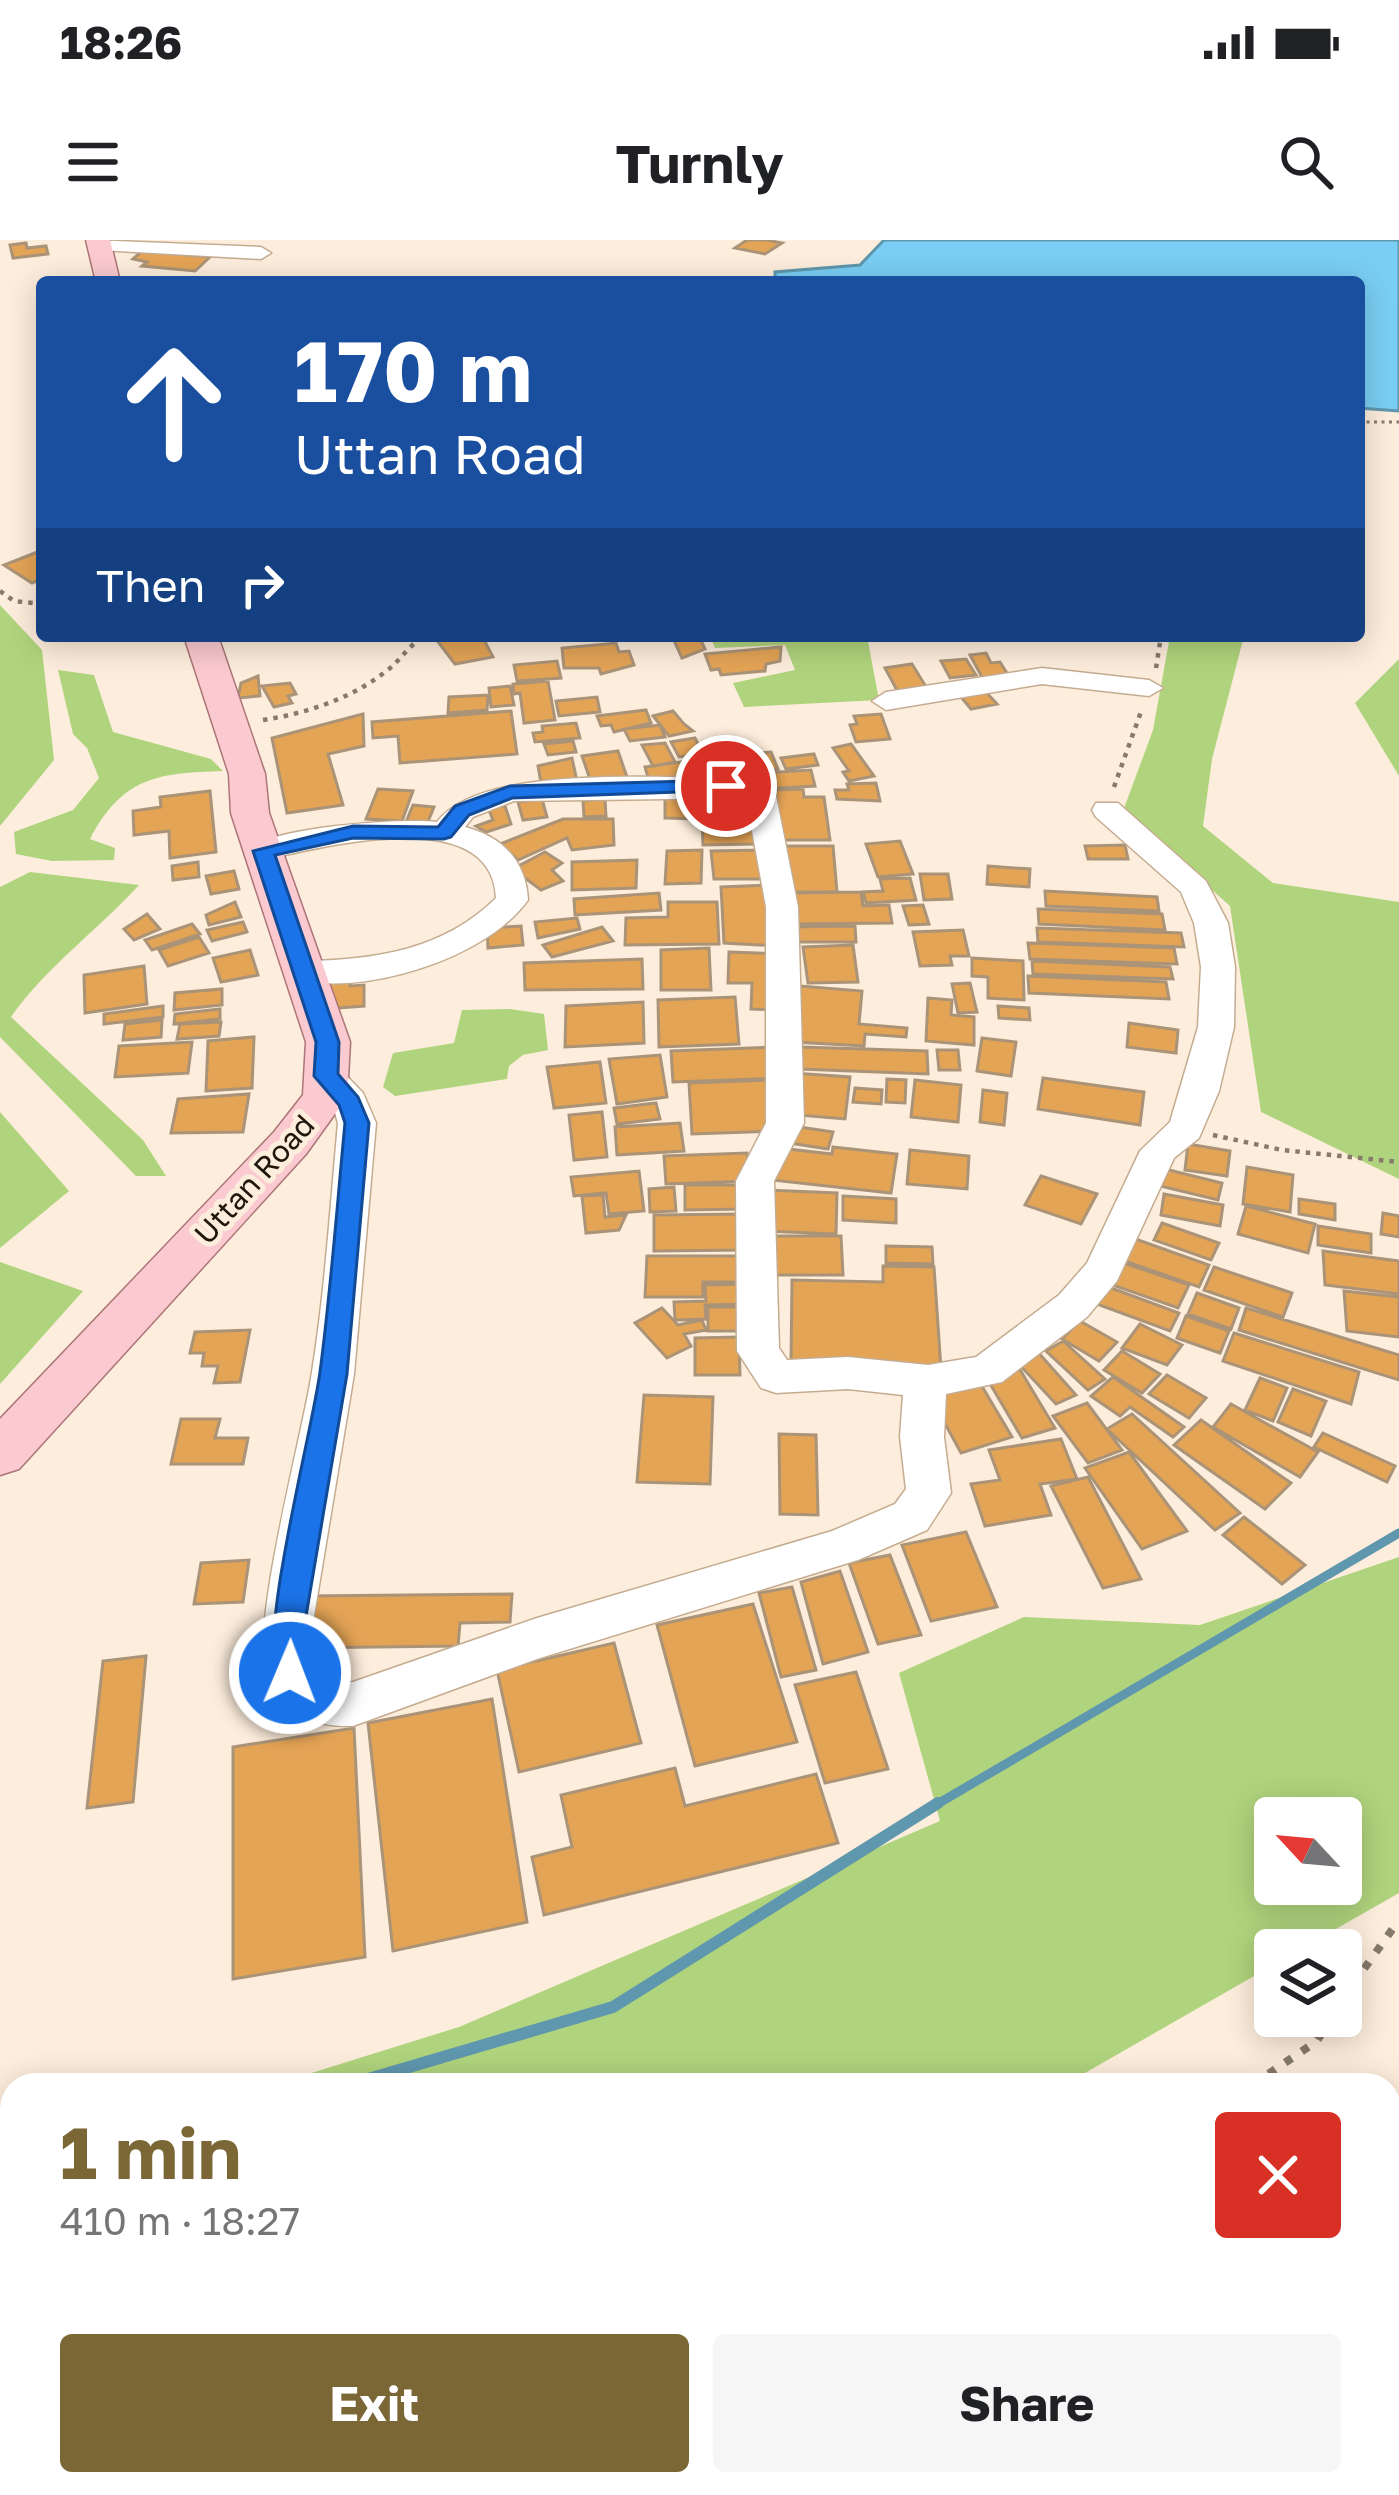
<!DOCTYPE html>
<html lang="en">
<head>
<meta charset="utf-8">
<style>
	:root { --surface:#fff; --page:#f6f6f6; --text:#202124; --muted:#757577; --accent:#7b6736 }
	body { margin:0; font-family:"Golos Text",sans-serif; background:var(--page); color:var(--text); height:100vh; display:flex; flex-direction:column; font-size:45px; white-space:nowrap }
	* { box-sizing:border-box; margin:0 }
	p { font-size:39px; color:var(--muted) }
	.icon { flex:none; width:66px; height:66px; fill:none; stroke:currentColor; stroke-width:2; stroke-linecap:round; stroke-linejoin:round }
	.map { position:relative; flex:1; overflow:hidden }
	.drawer { position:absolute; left:0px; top:1833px; width:1401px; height:423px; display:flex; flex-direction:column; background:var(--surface); border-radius:36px 36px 0 0; box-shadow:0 6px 30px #0003 }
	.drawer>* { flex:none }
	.banner { position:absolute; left:36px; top:36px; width:1329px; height:366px; border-radius:12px; box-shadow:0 6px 30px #0003; background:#1a4fa0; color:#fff; overflow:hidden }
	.needle { width:78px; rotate:296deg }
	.tools { position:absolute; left:1254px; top:1557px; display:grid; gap:24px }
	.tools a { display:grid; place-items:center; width:108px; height:108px; border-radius:12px; background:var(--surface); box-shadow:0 6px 30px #0003; font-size:60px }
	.pin { position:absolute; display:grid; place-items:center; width:102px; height:102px; color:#fff; margin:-51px; border:6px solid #fff; border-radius:50%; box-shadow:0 3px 12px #0007 }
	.me { position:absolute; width:132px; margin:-66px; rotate:1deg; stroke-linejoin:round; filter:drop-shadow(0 0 9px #0008) }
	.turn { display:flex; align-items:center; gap:42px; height:252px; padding:0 60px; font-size:54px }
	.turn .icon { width:156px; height:156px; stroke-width:2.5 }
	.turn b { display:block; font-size:84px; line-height:102px }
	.then { display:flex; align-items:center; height:114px; padding:0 60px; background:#0003; gap:24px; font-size:45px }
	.round { display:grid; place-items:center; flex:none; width:126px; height:126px; border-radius:12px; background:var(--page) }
	.headline { display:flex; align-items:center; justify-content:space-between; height:204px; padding:0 60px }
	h1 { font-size:72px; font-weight:700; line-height:90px; color:var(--accent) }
	.action { display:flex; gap:24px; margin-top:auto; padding:24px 60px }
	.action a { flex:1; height:138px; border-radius:12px; background:var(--accent); color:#fff; font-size:48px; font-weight:700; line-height:138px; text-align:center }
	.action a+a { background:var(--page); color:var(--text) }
	.status { display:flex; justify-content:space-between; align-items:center; height:84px; padding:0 60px; background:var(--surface); direction:ltr }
	.status svg { height:33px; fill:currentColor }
	header { display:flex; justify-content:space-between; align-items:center; height:156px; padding:0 60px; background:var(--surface); font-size:54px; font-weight:700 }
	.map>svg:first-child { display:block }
	.green { fill:#b0d47d; fill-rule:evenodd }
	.water { fill:#7acef3; stroke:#5f97ae; stroke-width:3 }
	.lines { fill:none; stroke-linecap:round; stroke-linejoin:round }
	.stream-far1 { stroke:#5f97ae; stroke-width:9 }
	.stream { stroke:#5f97ae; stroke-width:12 }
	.building { fill:#e4a456; stroke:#ab9377; stroke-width:3 }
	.minor-casing { stroke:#c5ac90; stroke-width:3 }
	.major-casing { stroke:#ac7577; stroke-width:3 }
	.path-far2 { stroke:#867a6c; stroke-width:3; stroke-dasharray:3 4.5; stroke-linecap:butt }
	.path-far1 { stroke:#867a6c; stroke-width:4.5; stroke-dasharray:4.5 6; stroke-linecap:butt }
	.path { stroke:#867a6c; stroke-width:8; stroke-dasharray:8 12; stroke-linecap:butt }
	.minor { fill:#fff; fill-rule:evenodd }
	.major { fill:#facad0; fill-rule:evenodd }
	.route { fill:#1a73e8; stroke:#114b97; stroke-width:3 }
	.labels { text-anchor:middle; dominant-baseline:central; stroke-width:10; stroke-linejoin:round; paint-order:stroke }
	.street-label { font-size:30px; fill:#20170c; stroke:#fdeddc }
</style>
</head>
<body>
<div class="status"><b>18:26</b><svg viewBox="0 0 49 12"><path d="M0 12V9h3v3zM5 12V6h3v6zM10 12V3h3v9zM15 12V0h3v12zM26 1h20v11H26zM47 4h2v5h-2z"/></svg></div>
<header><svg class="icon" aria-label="menu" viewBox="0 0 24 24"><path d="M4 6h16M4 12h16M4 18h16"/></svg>Turnly<svg class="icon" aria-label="search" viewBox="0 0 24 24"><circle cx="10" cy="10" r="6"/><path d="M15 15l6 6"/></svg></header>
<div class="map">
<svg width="1399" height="2255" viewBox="0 0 1399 2255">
	<rect width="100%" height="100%" fill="#fdeddc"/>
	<path class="green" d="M0,365L42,410L54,520L0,586Z
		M710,396H867L879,460L744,467L733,443L795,430L785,405L715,408Z
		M1170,396H1244L1212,519L1203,586L1273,643L1399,662V939L1261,872L1230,666L1123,571L1153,490Z
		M1399,419V536L1355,463Z
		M58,430L94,435L113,492L211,519L223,531C157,533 123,537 90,599L115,608L114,620L52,621L16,614L14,592L73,570L99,538L87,508L73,494Z
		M30,632L139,645C97,691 47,726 11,777L143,900L166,936H136L0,797V647Z
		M510,769L544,774L548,810L523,815L509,826L507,839L395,856L383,847L393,813L454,803L462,770Z
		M0,872L69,951L0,1008Z
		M0,1022L83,1051L0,1144Z
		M1399,1317V1653L1299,1710H1275V1724L1064,1845H273L459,1787L940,1581L899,1433L1024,1377L1200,1385ZM1275,1578H1341V1644H1275Z
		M12,1926V2178L0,2182V1930Z"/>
	<path class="water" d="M884,0H1399V171L1359,168V42H775V32L860,25Z"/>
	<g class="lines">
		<path class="stream-far1" d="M934,1566L1399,1293"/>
		<path class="stream" d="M348,1845L613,1767L938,1563
			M0,1899L12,1905"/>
	</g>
	<path class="building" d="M747,0H766L782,3L765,14L735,8Z
		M26,3L27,8L46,6L48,14L13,18L10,5Z
		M142,11L210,17L195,31L142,26L147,22L133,19Z
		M40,311L42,339L32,343L4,325Z
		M482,396L493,417L455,424L435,398Z
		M672,396H699L705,409L682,418Z
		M616,403L619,412L629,411L634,425L601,434L599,428H564L562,408Z
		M781,407L780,421L766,424L765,431L721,435L719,429L711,430L705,414Z
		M986,413L991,423L1000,422L1010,438L984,441L970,415Z
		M966,419L976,435L950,438L941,421Z
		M557,421L561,438L517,441L514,425Z
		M912,424L928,450L899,454L885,428Z
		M258,436L260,456L238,458L241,443Z
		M548,441L555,480L524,483L520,453L514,454L513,444Z
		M290,443L296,454L288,456L292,463L274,467L262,446Z
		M510,446L514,465L491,467L489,448Z
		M956,451H985L997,464L971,469Z
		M488,455L487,470L448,473L449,457Z
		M597,457L600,472L559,476L556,461Z
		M646,470L651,483L614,492L611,485L601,486L597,476Z
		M511,471L517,514L400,523L398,496L373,498L372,482Z
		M673,471L684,484L693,491L669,496L653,476Z
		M363,474L364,506L328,514L343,565L287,573L272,498Z
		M881,474L890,499L856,502L850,485L857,484L854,476Z
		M576,483L580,498L535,502L533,493L543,492L542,486Z
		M660,485L665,497L630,501L624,489Z
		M695,498L703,514L679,517L671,502Z
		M573,501L576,512L548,515L544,504Z
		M665,503L675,522L653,526L642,505Z
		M851,504L874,536L849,541L843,532L849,531L833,508Z
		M618,511L627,537L591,542L582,516Z
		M771,512L778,529L753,532L746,514Z
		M738,514L747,538L651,548L645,527Z
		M814,514L818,525L786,529L781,518Z
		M572,518L578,546L542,549L538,526Z
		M811,530L815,546L764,549L760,533Z
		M876,543L880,561L837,559L835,550H849L847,544Z
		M378,549L413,551L402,581L366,579Z
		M803,549L804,557H824L830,600H775L770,550Z
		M210,551L216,612L170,618L169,591L134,595L133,571L161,567L160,557Z
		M747,552L755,604L703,605L702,579L665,578V555Z
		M542,559L547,577L523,580L518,562Z
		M605,559L606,576L584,577L583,561Z
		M413,565L434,567L427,584L406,582Z
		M505,566L511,584L486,592L476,586L493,580L488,568Z
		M563,579H613L614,605L572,610L567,598L518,620L500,604Z
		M900,601L913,634L878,637L866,604Z
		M1125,605L1128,619H1088L1085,606Z
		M784,606H833L837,652H786Z
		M702,610L701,643L665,644L667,611Z
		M768,610L772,639H714L711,611Z
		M545,612L562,623L552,630L563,641L541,650L513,629Z
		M637,620L636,648L572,650V622Z
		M198,622L199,637L173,640L172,626Z
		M988,626L1030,629L1029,647L987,644Z
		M234,631L239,649L211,654L206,636Z
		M920,634H948L952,659L924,660Z
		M910,638L916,660L866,663L863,652L883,651L880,639Z
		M773,645L779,706L724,703L721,647Z
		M1045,651L1157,657L1159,671L1046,666Z
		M861,652L863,666L889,665L892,683L790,684L787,653Z
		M659,653L661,670L575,675L574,659Z
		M235,662L241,677L209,685L206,675Z
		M668,662H717L719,704L625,705L626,678L668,677Z
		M923,665L929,684L909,685L903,666Z
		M1038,669L1162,674L1165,690L1039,684Z
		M147,674L160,689L134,700L124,689Z
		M577,678L580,689L538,698L535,682Z
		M243,682L247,692L212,701L207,690Z
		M192,684L200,694L152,710L145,700Z
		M521,686L523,705L488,708L487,688Z
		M855,686L856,702H792L791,687Z
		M602,687L613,701L552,717L543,705Z
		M1037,688L1181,693L1184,707L1038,702Z
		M963,690L969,716H950L952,725L920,726L913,692Z
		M199,697L209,713L168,726L159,710Z
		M1028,703L1174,708L1177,724L1030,719Z
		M853,705L858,742L808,743L803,707Z
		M709,708L711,750H661V710Z
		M250,710L258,735L221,742L213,718Z
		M729,712L782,714L781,770L751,769L752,743H728Z
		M972,718L1023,721L1024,760L988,758V737L972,736Z
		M642,719L643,749L525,750L524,723Z
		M1032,721L1170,727L1173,739L1033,734Z
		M144,726L147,764L85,773L84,735Z
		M351,736L350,746L364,745V766L326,769V738Z
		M1028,736L1166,742L1169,759L1029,753Z
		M970,743L977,772L958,773L952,744Z
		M800,746L862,751L859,784L907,788L906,797L865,794L864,806L794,802Z
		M222,749V765L174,770L175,753Z
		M735,757L739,804L659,807L658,760Z
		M928,758L952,760L951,775L974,777V805L926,801Z
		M643,762L644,803L565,807L566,766Z
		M163,766V777L104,784V774Z
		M998,766L1029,768L1030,780L999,778Z
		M220,769V779L174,784L175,774Z
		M162,780L161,797L123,800L125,784Z
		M221,782L219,796L177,799L180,784Z
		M1129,783L1178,790L1176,813L1127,807Z
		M254,797L252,848L206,851L208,801Z
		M982,798L1016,802L1011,836L977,831Z
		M192,802L188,833L115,837L119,806Z
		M777,807L781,838L673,842L671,811Z
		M801,807L927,811L928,834L800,829Z
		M937,810H958L960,830H939Z
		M660,815L667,857L617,864L609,819Z
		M600,822L606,863L554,868L547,827Z
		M792,833L850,837L845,879L786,874Z
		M1043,838L1144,852L1140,885L1038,869Z
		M887,839L906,840L905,863L886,862Z
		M772,840L778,891L692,894L689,843Z
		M915,840L961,845L958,882L911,877Z
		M855,848L882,850L881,864L853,862Z
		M983,850L1007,853L1004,885L980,882Z
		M249,854L243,892L171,893L178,859Z
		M656,863L660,879L617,884L614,868Z
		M602,872L607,917L574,920L569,875Z
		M680,883L684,911L617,915L615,887Z
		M793,886L833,892L828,909L789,903Z
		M1188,904L1230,911L1227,936L1185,930Z
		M833,907L897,914L891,953L772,940L779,908L832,914Z
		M910,910L969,916L967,949L907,944Z
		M747,913L750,941L666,944L664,916Z
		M1247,927L1293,935L1290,972L1243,964Z
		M1161,928L1222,943L1218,960L1156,945Z
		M639,931L644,971L609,974L606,953L574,956L571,937Z
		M1041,936L1097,954L1081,984L1025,965Z
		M685,945H743V969L685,970Z
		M674,947L676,971L650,972L649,949Z
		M766,950L837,953L836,994L763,991Z
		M1164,954L1223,965L1220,986L1161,975Z
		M603,955L605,977L626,975L619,990L586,993L582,956Z
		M843,956L896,959V983L843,980Z
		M1299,959L1335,964V980L1299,974Z
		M1246,966L1315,984L1308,1013L1238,994Z
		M1383,973L1399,976V997L1381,994Z
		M745,974L747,1010L654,1011V975Z
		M1162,983L1219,1003L1211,1020L1154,1000Z
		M1318,986L1371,994V1013L1318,1005Z
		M765,996H841L843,1035H765Z
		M1127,996L1209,1025L1199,1047L1116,1018Z
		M886,1006L932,1007L933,1024L886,1023Z
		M1323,1011L1399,1021V1054L1325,1045Z
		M647,1016H750V1042H703V1057H645Z
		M1115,1020L1189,1045L1178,1068L1104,1042Z
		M883,1026L934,1027L941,1129L791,1125L792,1040L883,1042Z
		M1214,1027L1292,1053L1283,1077L1204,1050Z
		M752,1044L754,1064L705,1065L706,1079L675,1080L674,1062L706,1061L705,1045Z
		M1103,1045L1179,1073L1170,1091L1094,1063Z
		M1344,1051L1399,1057V1097L1347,1091Z
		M1197,1053L1239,1068L1231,1089L1188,1074Z
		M708,1067H751L752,1091H708Z
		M662,1068L678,1085L702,1080L706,1090L684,1094L691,1106L667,1118L635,1083Z
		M1246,1068L1399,1115V1140L1239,1090Z
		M1186,1076L1229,1091L1220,1113L1177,1098Z
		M1080,1081L1117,1102L1099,1121L1062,1099Z
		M1140,1084L1182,1105L1167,1125L1122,1108Z
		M250,1090L240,1142L214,1143L218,1126H202L204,1113H190L195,1092Z
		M1234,1093L1359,1132L1351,1164L1223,1121Z
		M739,1097L740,1135H695V1098Z
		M1063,1101L1105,1139L1088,1150L1046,1111Z
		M1036,1110L1076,1155L1056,1164L1015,1120Z
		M1122,1111L1160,1134L1142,1153L1104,1130Z
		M1019,1128L1055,1188L1022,1198L986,1137Z
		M1167,1135L1206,1158L1189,1178L1149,1154Z
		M1113,1137L1184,1187L1173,1197L1130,1167L1120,1176L1091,1156Z
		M1260,1138L1287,1148L1273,1181L1245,1170Z
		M980,1143L1012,1197L961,1213L930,1156Z
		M1293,1149L1326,1161L1311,1196L1278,1182Z
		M644,1155L713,1157L710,1244L637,1242Z
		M1087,1163L1122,1210L1088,1223L1053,1176Z
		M1231,1164L1318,1212L1300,1237L1213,1187Z
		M1132,1174L1240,1273L1215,1290L1107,1189Z
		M181,1179H220L215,1198H248L243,1224H171Z
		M1201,1180L1291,1243L1265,1269L1174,1205Z
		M1323,1193L1395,1226L1387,1242L1314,1207Z
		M779,1194L816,1195L818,1275L780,1274Z
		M1061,1199L1077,1239L1040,1244L1051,1275L985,1286L971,1244L1000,1240L989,1210Z
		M1129,1212L1187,1291L1142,1309L1085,1228Z
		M1088,1237L1141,1339L1103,1348L1051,1246Z
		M1244,1277L1305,1325L1282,1344L1223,1295Z
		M966,1292L997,1367L931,1381L902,1305Z
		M890,1315L921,1395L878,1404L849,1323Z
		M249,1320L243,1362L194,1364L201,1323Z
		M840,1331L868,1412L823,1424L801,1342Z
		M792,1347L816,1430L781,1437L759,1353Z
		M512,1354L510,1382L460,1383L458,1406L296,1408L305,1356Z
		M753,1364L797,1502L695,1526L657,1385Z
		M614,1403L641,1503L519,1532L497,1430Z
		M146,1416L133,1562L87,1568L103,1421Z
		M856,1432L888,1529L825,1543L795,1445Z
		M492,1459L527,1682L393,1711L368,1483Z
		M354,1488L365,1717L233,1739V1507Z
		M675,1528L685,1566L816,1534L838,1603L544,1675L532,1617L572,1607L561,1555Z"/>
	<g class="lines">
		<defs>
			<path id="minor" d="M92,0L261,7L271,13L261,19L99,10L92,8Z
				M1042,428L1149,440L1163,448L1149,456L1042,444L886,470L872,461L886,452Z
				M726,537L771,545L775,551L798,667L804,883L774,941L779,1108L787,1120L848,1117L928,1125L976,1117L1059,1055L1087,1023L1140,911L1170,882L1198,787L1201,727L1194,683L1181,652L1096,577L1092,570L1096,563H1118L1206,641L1228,683L1235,727L1234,787L1219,851L1199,898L1174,918L1117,1041L1087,1077L1002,1142L946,1154L944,1197L951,1253L927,1290L858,1320L537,1419L353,1486C316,1487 278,1475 266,1435C251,1385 301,1200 311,1138C325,1054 330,968 338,883L333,866L308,836L313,828H339L363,853L376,883L354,1134L313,1382L316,1434L331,1443L353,1442L537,1378L832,1291L895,1264L906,1249L900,1197L903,1155L848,1149L776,1153L761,1148L737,1111L736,941L766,883V667L746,558L514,561L473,577L465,587C503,597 526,621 528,660C486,719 362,757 292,739L287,732L292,725L304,721C374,720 444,710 496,658C492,562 322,607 263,620L247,611C268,587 402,578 437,582C482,524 653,539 726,537Z"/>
			<path id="major" d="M86,0H110L120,42H96Z
				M184,396H218L265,534L269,573L350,802L347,857L306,914L19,1229L0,1235V1179L274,892L303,855L306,802L231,573L229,534Z"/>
		</defs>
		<use href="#minor" class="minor-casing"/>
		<use href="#major" class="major-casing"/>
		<path class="path-far2" d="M1359,182H1399"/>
		<path class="path-far1" d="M0,351L14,361L42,364
			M1156,428L1161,396
			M263,480C308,473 353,458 389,429C402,418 411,403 425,396
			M1114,547L1142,469
			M1213,895L1282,910L1399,922"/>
		<path class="path" d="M1341,1761L1399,1680
			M1252,1845L1317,1801L1332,1776
			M289,2255L332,2244"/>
		<use href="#minor" class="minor"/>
		<use href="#major" class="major"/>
	</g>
	<path class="route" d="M726,540L736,546L733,550L512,558L469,575L451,597L444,599L353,598L275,615L339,802L338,834L358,857L369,883L347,1134L305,1382V1433L301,1443L290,1447L278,1443C257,1398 312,1193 320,1132C331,1049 337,966 345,883L339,865L314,836L316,802L253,611L353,586L438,587L455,566L510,546Z"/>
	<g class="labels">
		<g class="street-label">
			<text transform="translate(254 939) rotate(-48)">Uttan Road</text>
		</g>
	</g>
</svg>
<div class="tools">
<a><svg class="needle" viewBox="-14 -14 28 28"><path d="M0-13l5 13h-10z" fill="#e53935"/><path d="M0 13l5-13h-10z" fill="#757577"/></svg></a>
<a><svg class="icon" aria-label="layers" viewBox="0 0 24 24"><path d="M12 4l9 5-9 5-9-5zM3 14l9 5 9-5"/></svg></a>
</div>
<div class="pin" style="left:726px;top:546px;background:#d93025"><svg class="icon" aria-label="arrive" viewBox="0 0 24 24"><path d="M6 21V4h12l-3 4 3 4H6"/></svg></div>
<svg class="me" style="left:290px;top:1433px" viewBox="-20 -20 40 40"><circle r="17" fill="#1a73e8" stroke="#fff" stroke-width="3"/><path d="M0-11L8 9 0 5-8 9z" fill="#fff"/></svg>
<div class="banner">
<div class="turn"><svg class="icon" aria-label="ahead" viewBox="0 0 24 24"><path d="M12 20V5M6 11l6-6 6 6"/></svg><div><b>170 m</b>Uttan Road</div></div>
<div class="then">Then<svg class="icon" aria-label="right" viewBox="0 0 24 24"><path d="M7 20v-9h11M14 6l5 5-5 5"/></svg></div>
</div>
<section class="drawer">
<div class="headline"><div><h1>1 min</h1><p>410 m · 18:27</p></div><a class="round" style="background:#d93025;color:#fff"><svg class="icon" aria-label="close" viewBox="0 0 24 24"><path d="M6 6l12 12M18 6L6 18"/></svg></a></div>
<div class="action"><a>Exit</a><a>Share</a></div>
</section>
</div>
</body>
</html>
